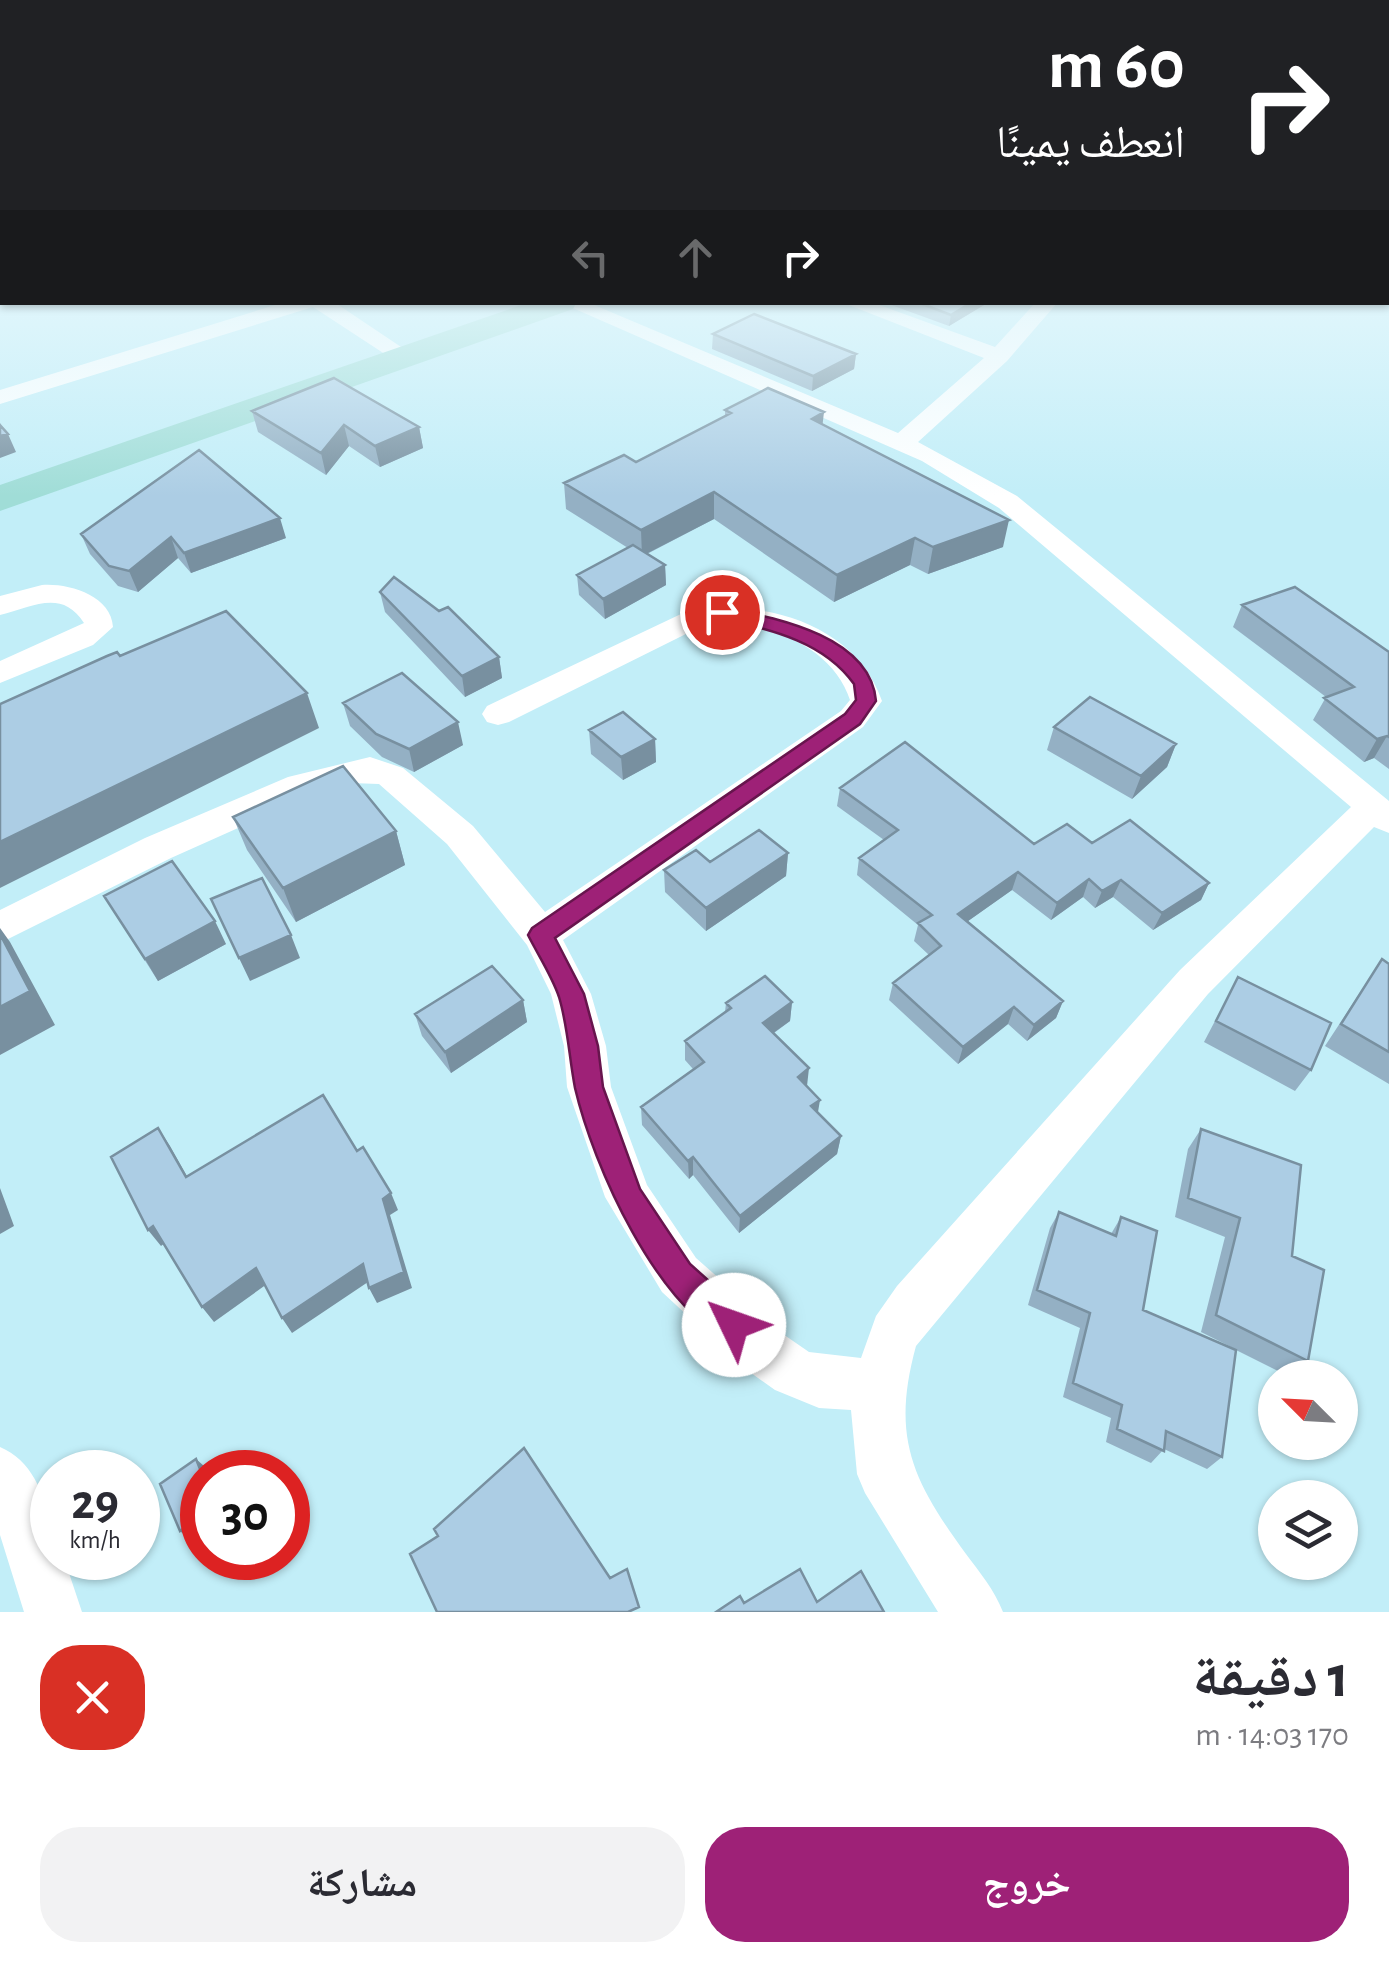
<!DOCTYPE html>
<html lang="ar">
<head>
<meta charset="utf-8">
<style>
	:root { --surface:#fff; --page:#f2f2f3; --text:#2b2b33; --muted:#7c7c81; --accent:#9e2177 }
	body { margin:0; font-family:"Alegreya Sans","Noto Naskh Arabic",sans-serif; background:var(--page); color:var(--text); direction:rtl; height:100vh; display:flex; flex-direction:column; font-size:38px; white-space:nowrap }
	* { box-sizing:border-box; margin:0 }
	p { font-size:32px; color:var(--muted) }
	.icon { flex:none; width:55px; height:55px; fill:none; stroke:currentColor; stroke-width:2; stroke-linecap:round; stroke-linejoin:round }
	.map { position:relative; height:1612px; overflow:hidden; direction:ltr }
	.drawer { display:flex; flex-direction:column; background:var(--surface); flex:1 }
	.drawer>* { flex:none }
	.banner { position:absolute; left:0px; top:0px; width:1390px; height:305px; box-shadow:0 2px 8px #0004; direction:rtl; background:#202124; color:#fff; overflow:hidden }
	.needle { width:65px; rotate:294deg }
	.buttons { position:absolute; left:1258px; top:1360px; display:grid; gap:20px }
	.buttons a { display:grid; place-items:center; width:100px; height:100px; border-radius:50%; background:var(--surface); box-shadow:0 2px 8px #0004; font-size:50px }
	.speed { position:absolute; left:30px; top:1450px; display:flex; gap:20px; font-size:50px; font-weight:700; text-align:center }
	.speed>* { display:grid; place-content:center; width:130px; height:130px; border-radius:50%; background:var(--surface); box-shadow:0 2px 8px #0004; line-height:1 }
	.speed small { font-size:25px; font-weight:400 }
	.speed .limit { border:15px solid #d22; background:#fff; color:#111 }
	.pin { position:absolute; display:grid; place-items:center; width:85px; height:85px; color:#fff; margin:-42px; border:5px solid #fff; border-radius:50%; box-shadow:0 2px 10px #0007 }
	.me { position:absolute; width:110px; margin:-55px; rotate:312deg; stroke-linejoin:round; filter:drop-shadow(0 0 8px #0008) }
	.turn { display:flex; align-items:center; gap:35px; height:210px; padding:0 40px; font-size:45px }
	.turn .icon { width:130px; height:130px; stroke-width:2.5 }
	.turn b { display:block; font-size:70px; line-height:85px }
	.lanes { display:flex; align-items:center; height:95px; padding:0 40px; background:#0003; justify-content:center; gap:50px; direction:ltr }
	.lanes .off { opacity:.35 }
	.round { display:grid; place-items:center; flex:none; width:105px; height:105px; border-radius:40px; background:var(--page) }
	.headline { display:flex; align-items:center; justify-content:space-between; height:170px; padding:0 40px }
	h1 { font-size:60px; font-weight:700; line-height:75px }
	.cta { display:flex; gap:20px; margin-top:auto; padding:20px 40px }
	.cta a { flex:1; height:115px; border-radius:40px; background:var(--accent); color:#fff; font-size:40px; font-weight:700; line-height:115px; text-align:center }
	.cta a+a { background:var(--page); color:var(--text) }
	.map>svg:first-child { display:block }
	.lines { fill:none; stroke-linecap:round; stroke-linejoin:round }
	.street { fill:#fff; fill-rule:evenodd }
	.primary { fill:#a0ddd7; fill-rule:evenodd }
	.wall { fill:#94b0c4 }
	.shaded-wall { fill:#7890a0 }
	.building { fill:#accde4; stroke:#7890a0; stroke-width:2.5 }
	.route { fill:#9e2177; stroke:#67154d; stroke-width:2.5 }
</style>
</head>
<body>
<div class="map">
<svg width="1389" height="1612" viewBox="0 0 1389 1612">
	<rect width="100%" height="100%" fill="#c2eef8"/>
	<g class="lines">
		<path class="street" d="M0,274H2V286H0Z
			M285,302H334L416,357L405,364L397,362L313,307L0,404V390Z
			M559,302H587L898,433L984,358L841,302H871L995,347L1036,302H1058L1007,361L918,442L1017,496L1389,801V833L1374,827L1208,994L916,1346C891,1437 912,1480 966,1554C980,1573 994,1589 1003,1612H938L865,1493L857,1474L851,1410L819,1408L775,1390L744,1368L662,1292L605,1197L567,1087L564,1046L551,994L527,945L447,844L379,784L351,783L312,795L171,858L0,943V910L145,838L288,777L370,757L403,768L473,826L545,912L841,711L850,700C832,643 756,615 700,627L509,722L498,725L487,722L482,714L487,706L681,614C756,595 855,622 882,701L863,727L563,940L591,994L606,1046L611,1087L647,1185L696,1258L780,1332L809,1352L861,1358L876,1316L897,1286L1180,970L1351,807L999,508L922,461Z
			M42,585C68,583 111,595 113,627L93,645L0,683V661L84,623C62,588 32,607 0,615V596Z
			M0,1447C41,1464 52,1516 52,1558H64L82,1612H24L0,1535Z"/>
		<path class="primary" d="M530,302H577L573,309L0,511V485Z"/>
	</g>
	<path class="wall" d="M883,302H989L949,326Z
		M713,334L856,354L854,369L812,391L712,349Z
		M725,410L823,424L1003,547L928,574L910,565L834,602L714,519L647,554L665,565L666,585L605,619L579,595L577,575L628,548L566,509L564,483L636,462L725,416Z
		M252,411L419,427L423,448L380,467L349,446L326,475L258,432Z
		M81,534L286,538L191,573L178,558L138,592L118,586L90,554Z
		M380,592L499,657L502,678L465,697L385,612Z
		M1242,605L1389,652V769L1374,758L1364,762L1313,720L1326,697L1233,627Z
		M343,703L463,745L414,772L382,757L350,726Z
		M1054,727L1176,744L1167,767L1132,799L1047,750Z
		M589,730L655,739L656,762L623,780L591,754Z
		M840,788L1034,844L1092,843L1209,883L1201,900L1153,930L1113,897L1095,908L1083,897L1051,920L1012,890L968,921L1063,1001L1056,1018L1027,1041L1008,1024L958,1064L889,1000L893,983L929,955L914,941L918,925L857,875L859,858L884,840L837,806Z
		M233,817L396,831L405,865L296,922L247,850Z
		M788,853L786,876L706,931L665,892L664,870L710,862Z
		M104,896L226,944L158,981Z
		M1382,959L1389,964V1084L1325,1046Z
		M1238,977L1311,1070L1295,1091L1204,1042Z
		M523,1000L527,1022L451,1073L422,1036L415,1014Z
		M792,1002L790,1021L774,1033L807,1087L818,1113L841,1136L837,1154L739,1233L693,1175L689,1179L642,1125L641,1107L693,1069L685,1060V1041L725,1012L726,1003Z
		M1201,1129L1292,1256L1308,1361L1290,1377L1236,1350L1222,1457L1207,1469L1164,1449L1151,1463L1106,1442L1111,1418L1063,1397L1080,1328L1028,1305L1050,1228L1059,1212L1111,1234L1121,1217L1143,1310L1233,1348L1201,1332L1225,1237L1175,1217L1188,1149Z"/>
	<path class="shaded-wall" d="M972,302H989L949,326L951,315Z
		M856,354L854,369L812,391L813,376Z
		M824,412L821,438L812,419Z
		M344,425L349,446L326,475L321,453Z
		M419,427L423,448L380,467L375,446Z
		M8,434L16,452L0,458V436Z
		M714,492V519L642,556L641,530Z
		M280,518L286,538L191,573L184,553Z
		M1009,520L1003,547L928,574L933,547Z
		M171,537L178,558L138,592L129,571Z
		M915,538L910,565L834,602L837,575Z
		M665,565L666,585L605,619L603,599Z
		M499,657L502,678L465,697L462,676Z
		M307,693L319,728L0,888V842Z
		M458,722L463,745L414,772L409,749Z
		M1387,736L1374,758L1364,762L1377,739Z
		M655,739L656,762L623,780L621,757Z
		M1176,744L1167,767L1132,799L1141,776Z
		M396,831L405,865L296,922L283,888Z
		M788,853L786,876L706,931V908Z
		M1018,872L1012,890L954,931L958,914Z
		M1089,879L1083,897L1051,920L1057,903Z
		M1121,880L1113,897L1095,908L1102,891Z
		M1209,883L1201,900L1153,930L1162,913Z
		M215,921L226,944L158,981L145,959Z
		M0,928L10,942L55,1025L0,1055Z
		M291,935L300,958L250,981L239,958Z
		M523,1000L527,1022L451,1073L445,1052Z
		M1063,1001L1056,1018L1027,1041L1034,1025Z
		M792,1002L790,1021L762,1041L763,1023Z
		M1014,1007L1008,1024L958,1064L963,1047Z
		M809,1068L807,1086L798,1077Z
		M820,1100L817,1118L811,1106Z
		M158,1128L170,1146L197,1194L186,1177Z
		M841,1136L837,1154L739,1233L740,1216Z
		M693,1157V1175L689,1179L688,1161Z
		M0,1188L14,1226L0,1234Z
		M391,1193L398,1210L390,1215L412,1288L377,1303L369,1288L383,1199Z
		M153,1226L166,1242L161,1246L148,1230Z
		M363,1264L371,1280L292,1333L282,1318Z
		M256,1268L267,1284L214,1322L202,1307Z
		M196,1459L204,1466L207,1472H202Z
		M202,1515V1528L188,1538L180,1531Z"/>
	<path class="building" d="M917,302H972L951,315Z
		M754,314L856,354L813,376L713,334Z
		M334,378L419,427L375,446L344,425L321,453L252,411Z
		M768,388L824,412L812,419L1009,520L933,547L915,538L837,575L714,492L641,530L564,483L624,455L636,462L731,413L725,410Z
		M0,425L8,434L0,436Z
		M199,450L280,518L184,553L171,537L129,571L109,566L81,534Z
		M633,545L665,565L603,599L577,575Z
		M394,577L439,611L448,607L499,657L462,676L380,592Z
		M1295,587L1389,652V737L1387,736L1377,739L1324,698L1354,687L1242,605Z
		M226,611L307,693L0,842V704L107,656L117,652L120,656Z
		M402,673L458,722L409,749L376,734L343,703Z
		M1090,697L1176,744L1141,776L1054,727Z
		M623,712L655,739L621,757L589,730Z
		M905,742L1034,844L1067,824L1092,843L1130,820L1209,883L1162,913L1121,880L1102,891L1089,879L1057,903L1018,872L958,914L1063,1001L1034,1025L1014,1007L963,1047L893,983L941,946L918,923L932,915L859,858L898,830L840,788Z
		M343,766L396,831L283,888L233,817Z
		M759,830L788,853L706,908L664,870L696,850L710,862Z
		M172,861L215,921L145,959L104,896Z
		M262,878L291,935L239,958L211,899Z
		M0,934L30,991L0,1007Z
		M1382,959L1389,964V1052L1341,1024Z
		M492,966L523,1000L445,1052L415,1014Z
		M765,976L792,1002L763,1023L809,1068L798,1077L820,1100L811,1106L841,1136L740,1216L693,1157L688,1161L641,1107L704,1062L685,1041L731,1008L726,1003Z
		M1238,977L1331,1023L1311,1070L1216,1021Z
		M323,1095L357,1151L363,1147L391,1193L383,1199L404,1272L369,1288L363,1264L282,1318L256,1268L202,1307L153,1226L148,1230L111,1157L158,1128L186,1177Z
		M1201,1129L1301,1165L1292,1256L1324,1270L1308,1361L1216,1315L1240,1218L1188,1198Z
		M1059,1212L1116,1236L1121,1217L1157,1231L1143,1310L1236,1350L1222,1457L1166,1431L1164,1451L1117,1429L1122,1405L1073,1383L1090,1313L1037,1290Z
		M524,1448L610,1578L627,1569L639,1607L628,1612H437L410,1554L438,1536L434,1529Z
		M196,1459L202,1474V1515L180,1531L160,1484Z
		M800,1569L817,1602L861,1571L884,1612H716L740,1596L744,1603Z"/>
	<linearGradient id="sky" x2="0" y2="1"><stop stop-color="#90bbf0"/><stop offset="0.55" stop-color="#e4f7fc"/><stop offset="1" stop-color="#e4f7fc" stop-opacity="0"/></linearGradient>
	<rect width="1389" height="496" fill="url(#sky)"/>
	<path class="route" d="M722,607C775,618 870,635 876,701L860,724L555,938L584,994L598,1046L603,1087L640,1189L690,1264L746,1314L750,1325L746,1337L734,1342C657,1310 593,1165 575,1088C569,1057 568,1027 559,997C552,976 538,955 528,935L532,928L845,714L856,700L854,684C822,639 766,629 715,617L712,612Z"/>
</svg>
<div class="buttons">
<a><svg class="needle" viewBox="-14 -14 28 28"><path d="M0-13l5 13h-10z" fill="#e53935"/><path d="M0 13l5-13h-10z" fill="#7c7c81"/></svg></a>
<a><svg class="icon" aria-label="layers" viewBox="0 0 24 24"><path d="M12 4l9 5-9 5-9-5zM3 14l9 5 9-5"/></svg></a>
</div>
<div class="speed"><div>29<small>km/h</small></div><div class="limit">30</div></div>
<div class="pin" style="left:722px;top:612px;background:#d93025"><svg class="icon" aria-label="arrive" viewBox="0 0 24 24"><path d="M6 21V4h12l-3 4 3 4H6"/></svg></div>
<svg class="me" style="left:734px;top:1325px" viewBox="-20 -20 40 40"><circle r="19" fill="#fff"/><path d="M0-13L10 11 0 6-10 11z" fill="#9e2177"/></svg>
<div class="banner">
<div class="turn"><svg class="icon" aria-label="right" viewBox="0 0 24 24"><path d="M7 20v-9h11M14 6l5 5-5 5"/></svg><div><b>60 m</b>انعطف يمينًا</div></div>
<div class="lanes"><svg class="icon off" aria-label="left" viewBox="0 0 24 24"><path d="M17 20v-9H6M10 6l-5 5 5 5"/></svg><svg class="icon off" aria-label="ahead" viewBox="0 0 24 24"><path d="M12 20V5M6 11l6-6 6 6"/></svg><svg class="icon" aria-label="right" viewBox="0 0 24 24"><path d="M7 20v-9h11M14 6l5 5-5 5"/></svg></div>
</div>
</div>
<section class="drawer">
<div class="headline"><div><h1>1 دقيقة</h1><p>170 m · 14:03</p></div><a class="round" style="background:#d93025;color:#fff"><svg class="icon" aria-label="close" viewBox="0 0 24 24"><path d="M6 6l12 12M18 6L6 18"/></svg></a></div>
<div class="cta"><a>خروج</a><a>مشاركة</a></div>
</section>
</body>
</html>
